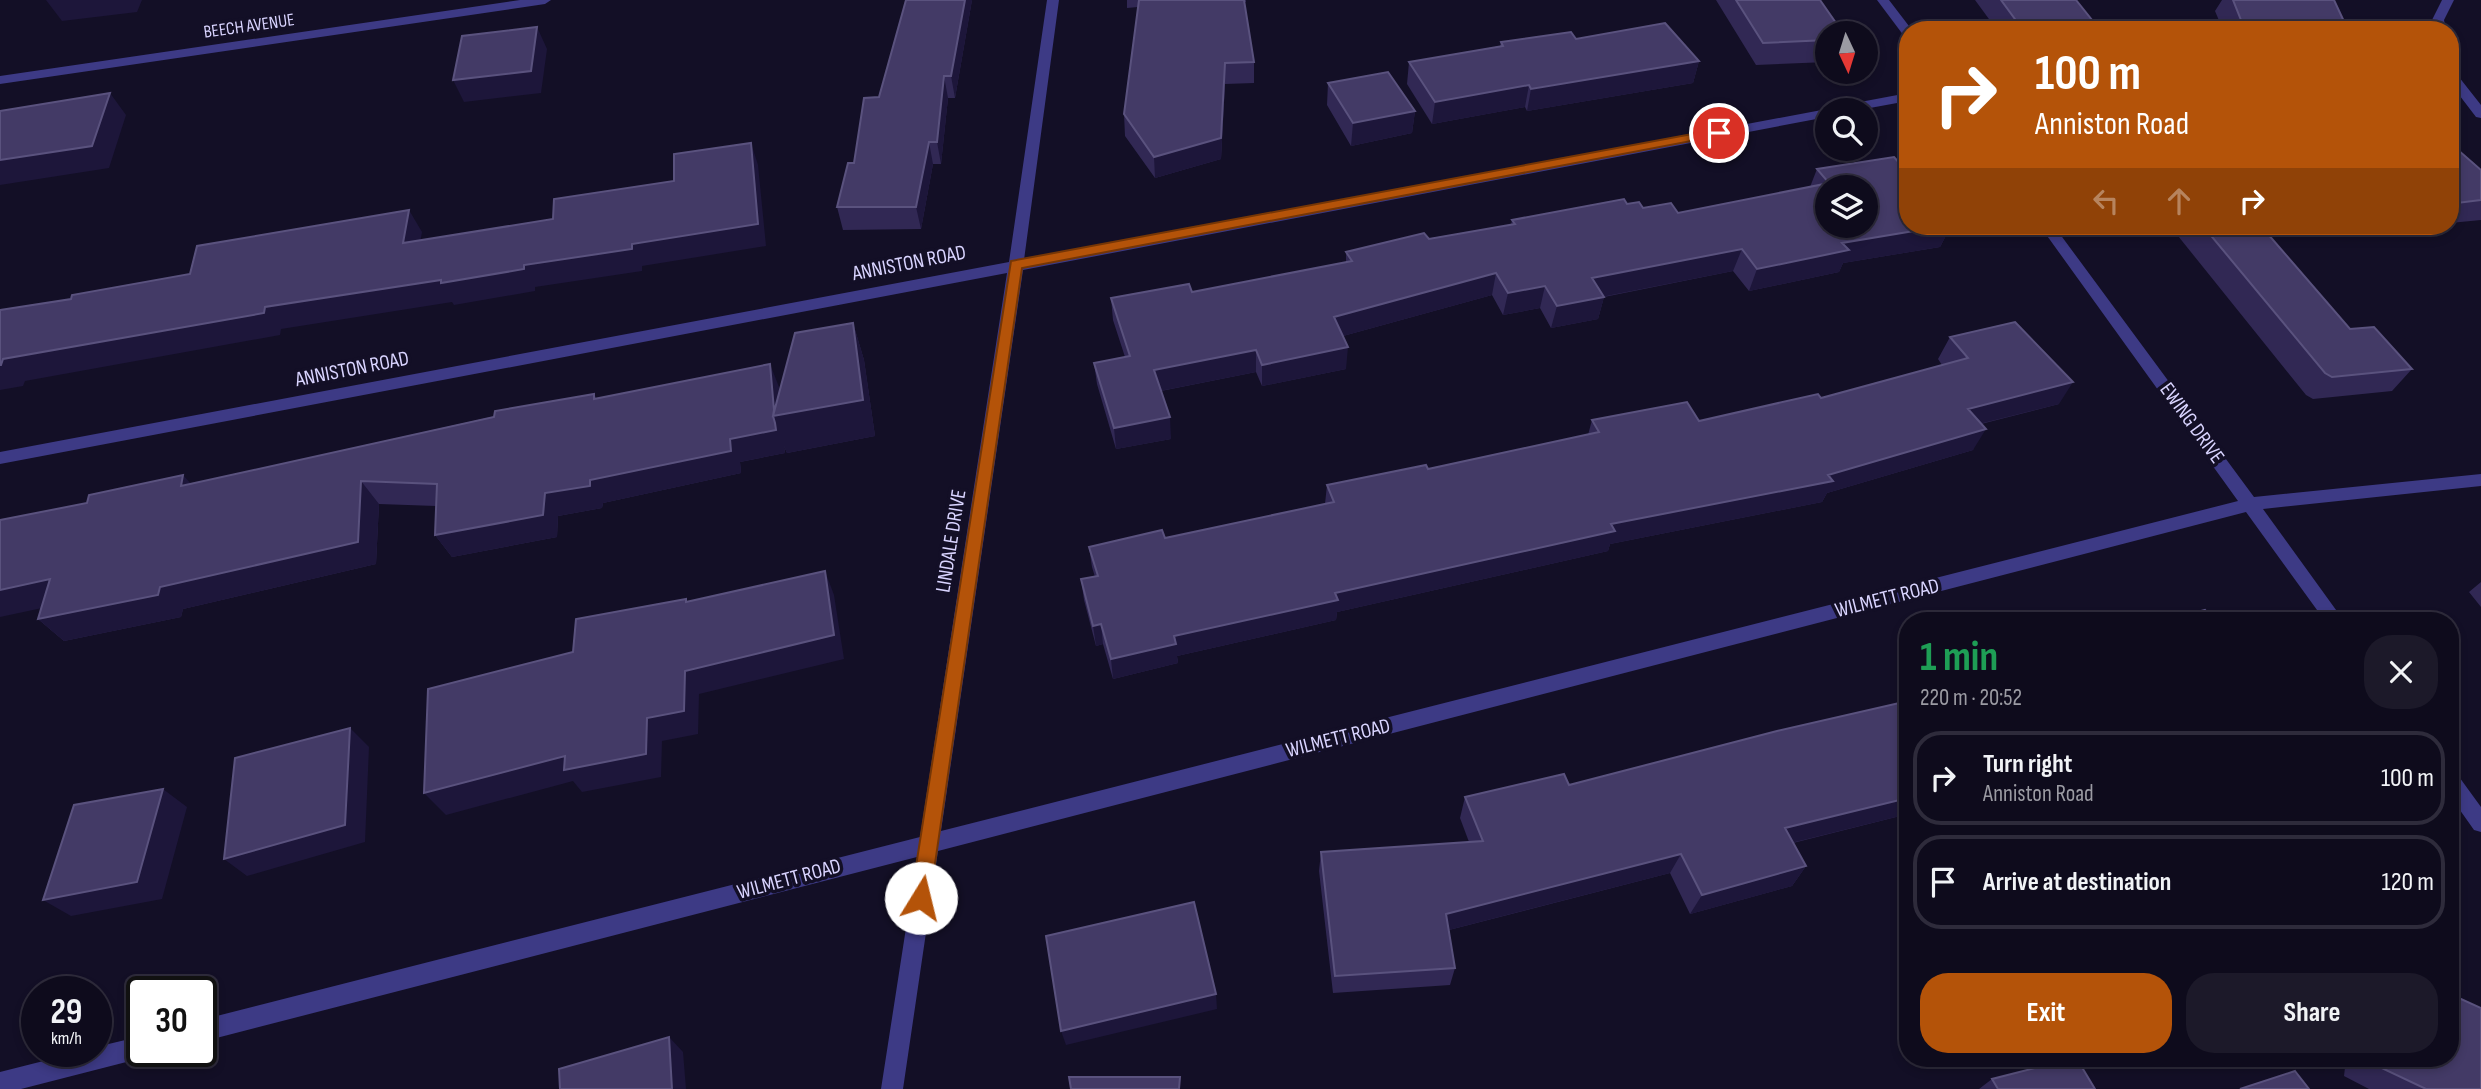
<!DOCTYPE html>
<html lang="en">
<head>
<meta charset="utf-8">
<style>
	:root { --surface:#0e0b1c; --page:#1c1929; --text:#f1f3f6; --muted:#9b9ba3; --line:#2e2b3b; --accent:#b45309 }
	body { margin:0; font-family:"Sofia Sans Condensed",sans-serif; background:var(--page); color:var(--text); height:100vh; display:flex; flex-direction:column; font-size:26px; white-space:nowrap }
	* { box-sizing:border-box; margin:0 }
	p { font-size:23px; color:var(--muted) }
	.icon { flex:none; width:38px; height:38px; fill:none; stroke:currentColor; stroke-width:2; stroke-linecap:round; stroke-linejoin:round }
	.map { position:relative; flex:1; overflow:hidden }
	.details { position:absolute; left:1899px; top:612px; width:560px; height:455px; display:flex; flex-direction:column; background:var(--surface); border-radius:28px; box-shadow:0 4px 10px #0003,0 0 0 2px var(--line) }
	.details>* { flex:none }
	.hud { position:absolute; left:1899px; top:21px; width:560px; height:214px; border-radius:28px; box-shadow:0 4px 10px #0003,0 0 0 2px var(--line); background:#b45309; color:#fff; overflow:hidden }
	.needle { width:46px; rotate:176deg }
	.controls { position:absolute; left:1815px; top:21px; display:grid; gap:14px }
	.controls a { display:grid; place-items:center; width:63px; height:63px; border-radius:50%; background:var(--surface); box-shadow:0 4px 10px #0003,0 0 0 2px var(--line); font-size:35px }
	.speed { position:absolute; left:21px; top:976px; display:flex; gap:14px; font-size:35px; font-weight:700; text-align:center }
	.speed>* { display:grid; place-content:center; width:91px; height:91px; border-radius:50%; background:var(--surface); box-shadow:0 4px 10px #0003,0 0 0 2px var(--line); line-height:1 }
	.speed small { font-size:18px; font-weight:400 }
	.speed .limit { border:4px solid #111; border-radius:10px; background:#fff; color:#111 }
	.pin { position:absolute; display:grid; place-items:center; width:60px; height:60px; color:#fff; margin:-30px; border:4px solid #fff; border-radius:50%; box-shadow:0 2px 7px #0007 }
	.me { position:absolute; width:77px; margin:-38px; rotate:9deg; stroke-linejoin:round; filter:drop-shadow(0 0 5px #0008) }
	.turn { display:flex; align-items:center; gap:24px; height:147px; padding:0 21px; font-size:32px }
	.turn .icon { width:91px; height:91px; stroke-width:2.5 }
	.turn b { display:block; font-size:49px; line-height:60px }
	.lanes { display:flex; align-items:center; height:66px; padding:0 21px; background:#0003; justify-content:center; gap:35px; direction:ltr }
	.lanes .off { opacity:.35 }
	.round { display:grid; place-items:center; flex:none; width:74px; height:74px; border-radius:28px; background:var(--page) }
	.summary { display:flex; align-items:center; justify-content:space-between; height:119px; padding:0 21px }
	h1 { font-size:42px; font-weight:700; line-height:52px; color:#1e9e55 }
	.primary-button { display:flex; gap:14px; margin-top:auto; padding:14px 21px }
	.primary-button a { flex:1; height:80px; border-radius:28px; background:var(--accent); color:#fff; font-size:28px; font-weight:700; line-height:80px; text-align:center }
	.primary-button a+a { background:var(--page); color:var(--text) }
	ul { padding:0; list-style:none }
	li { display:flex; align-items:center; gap:21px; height:94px; margin:0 14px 10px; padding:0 7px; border:4px solid var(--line); border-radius:28px }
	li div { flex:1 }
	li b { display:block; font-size:26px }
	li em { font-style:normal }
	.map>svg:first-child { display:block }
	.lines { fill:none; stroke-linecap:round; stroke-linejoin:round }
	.minor { fill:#3d3a85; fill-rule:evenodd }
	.wall { fill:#312854 }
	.shaded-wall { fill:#1d163a }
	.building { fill:#433a66; stroke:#5a527e; stroke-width:2; fill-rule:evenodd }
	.route { fill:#b45309; stroke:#753606; stroke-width:2 }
	.labels { text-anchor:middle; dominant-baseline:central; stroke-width:7; stroke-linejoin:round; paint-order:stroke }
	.far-street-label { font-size:18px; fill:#d9d4ff; stroke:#130f26 }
	.street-label { font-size:21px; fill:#d9d4ff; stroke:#130f26 }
</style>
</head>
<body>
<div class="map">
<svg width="2481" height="1089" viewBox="0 0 2481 1089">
	<rect width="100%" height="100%" fill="#130f26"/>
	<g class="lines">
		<path class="minor" d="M520,0H551L545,4L0,84V76Z
			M1047,0H1059L1024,260L1827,109L1832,110H1827V117L1023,270L941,831L2238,501L2040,226H2054L2254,497L2481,474V486L2263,509L2344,621H2325L2246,512L938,851L903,1089H881L917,857L201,1042V1020L920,837L1007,273L0,464V452L1009,262Z
			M1877,0H1889L1912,30H1908V37L1904,36Z
			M2442,0H2454L2444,20L2446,30H2434L2432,20Z
			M2450,71L2455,72L2481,105V118L2476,117L2450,83Z
			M1908,93V101L1859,110H1832L1839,106Z
			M2450,771L2457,774L2481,807V832L2474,830L2450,796Z
			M142,1036V1052H151L142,1058L21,1089H0V1072L79,1052H96V1047Z"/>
	</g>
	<path class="wall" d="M972,0L955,98H948L941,164H933L921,229L843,230L837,207L879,97Z
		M1127,0H1246V2H1244L1254,62V83L1225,84L1221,159L1155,178L1125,136L1124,114L1138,7L1127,8Z
		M1716,0H1820L1827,33V62L1756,65Z
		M1975,0H2076L2100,30H1997Z
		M2222,0H2334L2348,30H2223L2215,11Z
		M1576,39L1699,61L1693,83L1527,111L1525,107L1432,124L1407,84L1409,62L1500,46L1501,42Z
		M1328,83L1415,111L1412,133L1351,146L1327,105Z
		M2450,143L2481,170V220L2450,223Z
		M1817,169L1908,226H1951L1940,247L1843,263L1839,272L1749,291L1733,271L1604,297L1598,319L1551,328L1540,308L1503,315L1492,295L1343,336L1346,369L1262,386L1256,372L1161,391L1171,439L1116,449L1097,384L1094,363L1125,357L1113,320L1111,298L1192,292L1346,263V252L1511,225L1512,220L1627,204L1678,213L1810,187Z
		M2170,226H2261L2350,329L2412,369L2392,391L2313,399L2306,395Z
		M853,323L864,360L875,436L787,453L784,446L785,453L740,462L741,473L603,503L602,508L558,516L557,537L452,557L435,535L436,506L379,504L376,564L183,609L181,617L64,641L38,619L41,608L191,484L594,394L596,398L779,387V392Z
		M1950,337L2059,404L1981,424L1973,450L1827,493L1822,502L1610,544L1608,551L1337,612L1336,620L1177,656L1178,663L1113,679L1103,644L1096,646L1084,600L1081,579L1095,577L1092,567L1089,547L1165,538L1325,504L1327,485L1428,469L1588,435L1592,420L1699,421L1821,398L1942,365L1938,359Z
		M2481,582V607L2469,592Z
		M1908,701V814L1793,843L1806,866L1792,886L1690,914L1670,873L1449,930L1455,968L1450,985L1333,993L1319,871L1321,852L1469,842L1460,818L1465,797L1569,785Z
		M2346,1059H2450L2481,1089H2369L2344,1076Z
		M1992,1079L2095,1089H1979Z"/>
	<path class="shaded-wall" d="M46,0H142L137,12L62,21Z
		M965,0H972L955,98L951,76Z
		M537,27L547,49L541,93L464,102L453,80Z
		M1699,61L1693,83L1527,111L1531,89Z
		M1225,63V84L1221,159L1155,178L1154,157Z
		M944,76L948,98L941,164L937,142Z
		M1529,85L1525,107L1432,124L1435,102Z
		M110,93L126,115L109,168L0,185V160Z
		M1415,111L1412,133L1351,146L1353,123Z
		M929,142L933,164L921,229L916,207Z
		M751,143L758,165L766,246L642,266V271L535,287V291L454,305L452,302L281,329L280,335L25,381L23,386L0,390V365L3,359L265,307L524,265L632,244Z
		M409,210L422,232L416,265L403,243Z
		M1944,226H1951L1940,247L1843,263L1839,272L1749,291L1757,269L1842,243Z
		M1742,249L1733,271L1586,300L1592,278Z
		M1496,273L1492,295L1332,339L1334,317Z
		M1545,286L1540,308L1503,315L1508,293Z
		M1604,297L1598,319L1551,328L1557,306Z
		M853,323L864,360L875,436L787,453L784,446L785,453L740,462L741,473L603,503L602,508L558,516L557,537L452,557L435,535L545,493L730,439L773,416L770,364L779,387L781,415Z
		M1348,347L1346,369L1262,386V365Z
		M1256,350V372L1155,392L1154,370Z
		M2073,382L2059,404L1955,430L1968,409Z
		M1170,417L1171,439L1116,449L1114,428Z
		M1986,429L1973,450L1827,493L1822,502L1610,544L1608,551L1337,612L1336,620L1177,656L1178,663L1113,679L1111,659L1174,636L1335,593L1611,524L1828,475Z
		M183,475L204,498L181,486Z
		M361,481L379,504L376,564L183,609L181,617L64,641L38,619L160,587Z
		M825,571L834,595L844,659L699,694L698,734L662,741L661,777L582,792L573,781L446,815L424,793L647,718L685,671Z
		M50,579L75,601L0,617V590Z
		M1101,624L1103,644L1096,646L1093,626Z
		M350,728L369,747L365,842L247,876L224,859Z
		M163,789L187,807L162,899L71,916L43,900Z
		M1908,798V814L1771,848L1785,828Z
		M1681,854L1670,873L1441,932L1446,914Z
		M1806,866L1792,886L1690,914L1702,895Z
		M1216,994L1217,1009L1066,1045L1061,1031Z
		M669,1037L683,1052L686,1089H672Z"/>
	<path class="building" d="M906,0H965L951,76H944L937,142H929L916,207H837L848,163H854L864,98L879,97Z
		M1139,0H1244L1254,62L1225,63L1221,138L1154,157L1124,114Z
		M1736,0H1820L1843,33H1827V40L1763,43Z
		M2001,0H2076L2100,30H2023Z
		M2233,0H2334L2348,30H2245Z
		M1665,23L1699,61L1531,89L1529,85L1435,102L1409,62L1503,46L1501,42L1571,32L1576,39Z
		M537,27L531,71L453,80L462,36Z
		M1388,72L1415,111L1353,123L1328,83Z
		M110,93L92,146L0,160V111Z
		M751,143L758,224L632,244V249L524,265V269L441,283V280L265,307L264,313L3,359L1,365H0V310L71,299L72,295L190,274L197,246L409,210L403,243L553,219L554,199L674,181V154Z
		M2450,143L2481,170V200L2457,203L2450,196Z
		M1894,157L1908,173V226H1944L1842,243L1849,250L1757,269L1742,249L1592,278L1604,297L1557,306L1545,286L1508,293L1496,273L1334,317L1348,347L1262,365L1256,350L1154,370L1170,417L1114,428L1094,363L1130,356L1111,298L1189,284L1192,292L1352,261L1346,252L1424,233L1429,239L1515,224L1512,220L1624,199L1627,204L1639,202L1643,208L1671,203L1678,213L1829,183L1817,169ZM1827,187H1866V226H1827Z
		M2203,226H2261L2350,329L2374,327L2412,369L2332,377L2325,373Z
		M2015,322L2073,382L1968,409L1986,429L1828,475L1833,481L1611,524L1615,531L1335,593L1338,600L1174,636L1176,644L1111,659L1101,624L1093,626L1081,579L1098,576L1089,547L1162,530L1165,538L1334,502L1327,485L1426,465L1428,469L1599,432L1592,420L1687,402L1699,421L1818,394L1821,398L1968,358L1950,337Z
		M853,323L863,400L773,416L795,333Z
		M770,364L774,410L773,416L775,423L776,430L730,439L731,451L590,480V486L545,493L543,515L435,535L437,484L361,481L358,542L160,587L158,595L38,619L50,579L0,590V520L87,503L89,495L183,475L181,486L494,417L495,411L594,394V399Z
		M825,571L834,635L685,671L684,711L647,718L646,754L564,770L565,756L424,793L428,689L573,652L576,619L686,599V602Z
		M2205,610L2214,621H2165Z
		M1908,701V798L1785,828L1806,866L1702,895L1681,854L1446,914L1455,968L1335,976L1321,852L1483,841L1465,797L1564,774L1569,785L1777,731Z
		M350,728L345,825L224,859L235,758Z
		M163,789L137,882L43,900L74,805Z
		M1194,902L1216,994L1061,1031L1046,936Z
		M2450,994L2481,1008V1089H2426L2371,1063L2372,1059H2450Z
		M669,1037L672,1089H560L559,1069Z
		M2070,1059H2077L2095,1089H1998L1992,1079Z
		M2295,1071L2309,1089H2240Z
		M1069,1077H1180L1179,1089H1071Z"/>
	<path class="route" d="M1719,129L1723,130V135L1022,268L930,898L927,904L921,907L914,904L911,898L1011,261Z"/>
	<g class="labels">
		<g class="far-street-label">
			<text transform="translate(249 26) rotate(-8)">BEECH AVENUE</text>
		</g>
		<g class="street-label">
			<text transform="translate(909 263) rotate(-11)">ANNISTON ROAD</text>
			<text transform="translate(352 369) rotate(-11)">ANNISTON ROAD</text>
			<text transform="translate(2192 423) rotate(54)">EWING DRIVE</text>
			<text transform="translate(951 541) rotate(-81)">LINDALE DRIVE</text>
			<text transform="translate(1887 598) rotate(-14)">WILMETT ROAD</text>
			<text transform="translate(1338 738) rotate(-14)">WILMETT ROAD</text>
			<text transform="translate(789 879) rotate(-15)">WILMETT ROAD</text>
		</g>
	</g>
</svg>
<div class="controls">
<a><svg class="needle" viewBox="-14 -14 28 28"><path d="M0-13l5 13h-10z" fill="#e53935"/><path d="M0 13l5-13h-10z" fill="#9b9ba3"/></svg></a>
<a><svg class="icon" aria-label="search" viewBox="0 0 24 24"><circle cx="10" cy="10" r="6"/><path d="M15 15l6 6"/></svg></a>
<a><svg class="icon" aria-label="layers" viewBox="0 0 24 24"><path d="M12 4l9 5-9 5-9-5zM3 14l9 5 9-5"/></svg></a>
</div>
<div class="speed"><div>29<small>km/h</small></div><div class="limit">30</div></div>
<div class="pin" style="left:1719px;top:133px;background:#d93025"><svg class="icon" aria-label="arrive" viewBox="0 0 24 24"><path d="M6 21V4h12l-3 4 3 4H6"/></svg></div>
<svg class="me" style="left:921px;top:898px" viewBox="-20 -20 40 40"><circle r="19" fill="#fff"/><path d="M0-13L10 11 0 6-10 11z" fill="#b45309"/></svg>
<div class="hud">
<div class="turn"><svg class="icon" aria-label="right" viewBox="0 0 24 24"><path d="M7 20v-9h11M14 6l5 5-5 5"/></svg><div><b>100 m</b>Anniston Road</div></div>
<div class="lanes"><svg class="icon off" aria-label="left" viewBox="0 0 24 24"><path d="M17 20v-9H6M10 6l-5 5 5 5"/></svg><svg class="icon off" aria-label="ahead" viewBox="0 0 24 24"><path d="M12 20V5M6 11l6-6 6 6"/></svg><svg class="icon" aria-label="right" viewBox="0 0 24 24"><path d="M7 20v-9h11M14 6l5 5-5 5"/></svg></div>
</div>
<section class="details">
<div class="summary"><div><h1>1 min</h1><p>220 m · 20:52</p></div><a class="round"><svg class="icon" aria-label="close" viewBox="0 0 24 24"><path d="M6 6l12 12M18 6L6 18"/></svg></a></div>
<ul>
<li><svg class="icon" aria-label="right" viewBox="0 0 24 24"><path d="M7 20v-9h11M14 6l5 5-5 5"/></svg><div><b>Turn right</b><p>Anniston Road</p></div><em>100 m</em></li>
<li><svg class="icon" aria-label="arrive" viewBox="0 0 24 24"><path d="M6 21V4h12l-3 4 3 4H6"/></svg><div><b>Arrive at destination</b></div><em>120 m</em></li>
</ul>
<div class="primary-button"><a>Exit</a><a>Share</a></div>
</section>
</div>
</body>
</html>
